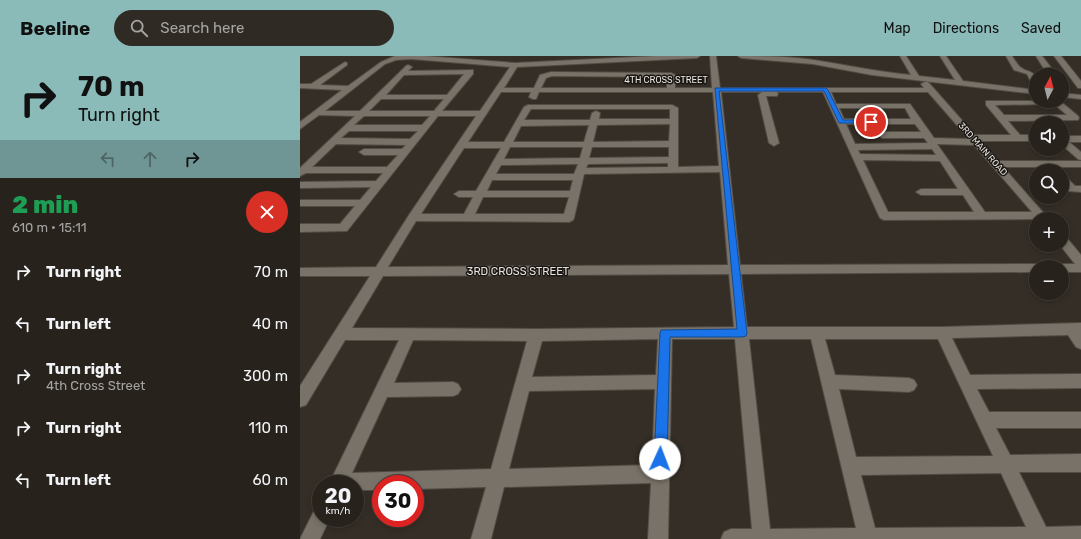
<!DOCTYPE html>
<html lang="en">
<head>
<meta charset="utf-8">
<style>
	:root { --surface:#28221c; --page:#302a25; --text:#f1f3f6; --muted:#a5a4a3; --line:#443f3b; --accent:#8bbbb9 }
	body { margin:0; font-family:Rubik,sans-serif; background:var(--page); color:var(--text); height:100vh; display:flex; flex-direction:column; font-size:15px; white-space:nowrap }
	* { box-sizing:border-box; margin:0 }
	p { font-size:13px; color:var(--muted) }
	.icon { flex:none; width:22px; height:22px; fill:none; stroke:currentColor; stroke-width:2; stroke-linecap:round; stroke-linejoin:round }
	.map { position:relative; flex:1; overflow:hidden }
	.panel { display:flex; flex-direction:column; background:var(--surface); width:300px }
	.panel>* { flex:none }
	.guide { background:#8bbbb9; color:#111; overflow:hidden }
	.needle { width:26px; rotate:7deg }
	.fabs { position:absolute; left:729px; top:12px; display:grid; gap:8px }
	.fabs a { display:grid; place-items:center; width:40px; height:40px; border-radius:50%; background:var(--surface); box-shadow:0 2px 6px #0003,0 0 0 1px var(--line); font-size:20px }
	.speed { position:absolute; left:12px; top:419px; display:flex; gap:8px; font-size:20px; font-weight:700; text-align:center }
	.speed>* { display:grid; place-content:center; width:52px; height:52px; border-radius:50%; background:var(--surface); box-shadow:0 2px 6px #0003,0 0 0 1px var(--line); line-height:1 }
	.speed small { font-size:10px; font-weight:400 }
	.speed .limit { border:6px solid #d22; background:#fff; color:#111 }
	.pin { position:absolute; display:grid; place-items:center; width:34px; height:34px; color:#fff; margin:-17px; border:2px solid #fff; border-radius:50%; box-shadow:0 1px 4px #0007 }
	.me { position:absolute; width:44px; margin:-22px; rotate:2deg; stroke-linejoin:round; filter:drop-shadow(0 0 3px #0008) }
	.turn { display:flex; align-items:center; gap:14px; height:84px; padding:0 12px; font-size:18px }
	.turn .icon { width:52px; height:52px; stroke-width:2.5 }
	.turn b { display:block; font-size:28px; line-height:34px }
	.lanes { display:flex; align-items:center; height:38px; padding:0 12px; background:#0003; justify-content:center; gap:20px; direction:ltr }
	.lanes .off { opacity:.35 }
	.round { display:grid; place-items:center; flex:none; width:42px; height:42px; border-radius:21px; background:var(--page) }
	.headline { display:flex; align-items:center; justify-content:space-between; height:68px; padding:0 12px }
	h1 { font-size:24px; font-weight:800; line-height:30px; color:#1e9e55 }
	ul { padding:0; list-style:none }
	li { display:flex; align-items:center; gap:12px; height:52px; padding:0 12px }
	li div { flex:1 }
	li b { display:block; font-size:15px }
	li em { font-style:normal }
	header { display:flex; align-items:center; gap:24px; box-sizing:border-box; height:56px; padding:0 20px; background:var(--accent); color:#111 }
	header strong { font-size:19px }
	nav { display:flex; gap:22px; margin-inline-start:auto; font-size:14px }
	.search { width:280px; height:36px; background:var(--page); display:flex; align-items:center; gap:10px; box-sizing:border-box; padding:0 14px; border-radius:22px; color:var(--muted); font-size:15px }
	main { display:flex; flex:1; min-height:0 }
	.map>svg:first-child { display:block }
	.lines { fill:none; stroke-linecap:round; stroke-linejoin:round }
	.minor-casing { stroke:#524c45; stroke-width:2 }
	.minor { fill:#797268; fill-rule:evenodd }
	.route { fill:#1a73e8; stroke:#114b97 }
	.labels { text-anchor:middle; dominant-baseline:central; stroke-width:3; stroke-linejoin:round; paint-order:stroke }
	.far-street-label { font-size:9px; fill:#e8e3de; stroke:#1a1714 }
	.street-label { font-size:11px; fill:#e8e3de; stroke:#1a1714 }
</style>
</head>
<body>
<header>
<strong>Beeline</strong>
<div class="search"><svg class="icon" aria-label="search" viewBox="0 0 24 24"><circle cx="10" cy="10" r="6"/><path d="M15 15l6 6"/></svg>Search here</div>
<nav><a>Map</a><a>Directions</a><a>Saved</a></nav>
</header>
<main>
<section class="panel">
<div class="guide">
<div class="turn"><svg class="icon" aria-label="right" viewBox="0 0 24 24"><path d="M7 20v-9h11M14 6l5 5-5 5"/></svg><div><b>70 m</b>Turn right</div></div>
<div class="lanes"><svg class="icon off" aria-label="left" viewBox="0 0 24 24"><path d="M17 20v-9H6M10 6l-5 5 5 5"/></svg><svg class="icon off" aria-label="ahead" viewBox="0 0 24 24"><path d="M12 20V5M6 11l6-6 6 6"/></svg><svg class="icon" aria-label="right" viewBox="0 0 24 24"><path d="M7 20v-9h11M14 6l5 5-5 5"/></svg></div>
</div>
<div class="headline"><div><h1>2 min</h1><p>610 m · 15:11</p></div><a class="round" style="background:#d93025;color:#fff"><svg class="icon" aria-label="close" viewBox="0 0 24 24"><path d="M6 6l12 12M18 6L6 18"/></svg></a></div>
<ul>
<li><svg class="icon" aria-label="right" viewBox="0 0 24 24"><path d="M7 20v-9h11M14 6l5 5-5 5"/></svg><div><b>Turn right</b></div><em>70 m</em></li>
<li><svg class="icon" aria-label="left" viewBox="0 0 24 24"><path d="M17 20v-9H6M10 6l-5 5 5 5"/></svg><div><b>Turn left</b></div><em>40 m</em></li>
<li><svg class="icon" aria-label="right" viewBox="0 0 24 24"><path d="M7 20v-9h11M14 6l5 5-5 5"/></svg><div><b>Turn right</b><p>4th Cross Street</p></div><em>300 m</em></li>
<li><svg class="icon" aria-label="right" viewBox="0 0 24 24"><path d="M7 20v-9h11M14 6l5 5-5 5"/></svg><div><b>Turn right</b></div><em>110 m</em></li>
<li><svg class="icon" aria-label="left" viewBox="0 0 24 24"><path d="M17 20v-9H6M10 6l-5 5 5 5"/></svg><div><b>Turn left</b></div><em>60 m</em></li>
</ul>
</section>
<div class="map">
<svg width="781" height="483" viewBox="0 0 781 483">
	<rect width="100%" height="100%" fill="#352e26"/>
	<g class="lines">
		<defs>
			<path id="minor" d="M95,0H125L215,7L356,0H400L397,2L217,11L204,32H234L240,19L251,16L371,17L375,19V32H412L410,0H416L420,32H624L621,28L625,26H628L675,79H711L686,49V45H760L778,60L779,62L778,64L708,65L720,79H736V85H680L698,105H781V111H703L749,163L584,164L580,162L579,160L523,36H477L478,38L477,40H466L479,87L474,90L469,87L458,39L462,36H421L440,209L736,208L740,209L742,211H736V216L441,218L447,271H642L781,267V293L776,291L768,279L652,282L670,319L781,318V332L677,333L689,356H781V372H696L710,399L781,398V416H719L746,471L781,470V483H421L424,476L431,473H452L435,283H372L368,483H348L351,427L204,431L191,483H171L186,431L115,433V428H81V434H55V428H29L99,284H45L6,349L0,351V330L70,220H0V212L76,211L109,159L176,60H138L47,175L0,176V168H40L55,150H0V144H60L71,131L0,132V126L76,125L83,117H6L0,120V112L55,60L19,59L0,73V66L42,34L0,32V28H11L45,6L47,7V9L20,29L48,30L81,6ZM111,3L210,11L180,55H142L173,18V14L108,15L112,11L108,9L106,10L60,55H25L85,8L96,4ZM164,18L147,39H86L104,19ZM252,20L367,21V32H241L246,22ZM201,36H231L229,41L233,43H236L239,36H413L419,110L378,111V52L372,49H228L224,51L204,86H168ZM531,36H628L669,83L634,82L610,48H536ZM81,43H144L134,55H69ZM754,48L767,59H704L695,49ZM539,52H605L611,63H544ZM231,53H370V63H299L300,57L296,55L292,57L290,64H224ZM64,60H130L122,69H54ZM370,68L369,85L293,86L297,69ZM546,68H615L621,76H582L578,79L582,82H624L628,87L555,88ZM289,69L284,86H213L221,70ZM49,75H118L110,83L41,82ZM36,88L106,89L102,93H64L59,96L64,99H98L87,111H12ZM637,88L674,89L732,156H685ZM210,91H283L280,102L204,103ZM292,91H369V101L289,102ZM164,92H201L176,135H159L154,138L159,141H173L164,158H121ZM632,93L636,99L560,98L558,94ZM563,104L640,105L658,133H621L616,136L621,139H663L674,156H588ZM368,107V111L286,112L288,108ZM278,108L274,118H196L201,109ZM420,116L428,209L88,211L116,165L269,166L273,164L274,162L284,118ZM192,124H273L270,135H187ZM183,141H269L264,158H175ZM429,218L434,271L236,273L52,272L83,220ZM358,283L356,319L232,321L242,285ZM449,283H511L556,472L470,473ZM525,283H638L693,400L556,401L539,333L609,336L614,334L617,329L614,324L609,322L535,319ZM113,284L227,285L191,413L52,417L87,341L153,340L158,338L161,333L158,328L153,326L94,327ZM355,333L352,409L209,413L229,335ZM701,417L726,471L575,472L561,419Z
				M438,0C463,0 489,0 514,4C546,9 578,16 611,19L600,0H606L619,20L655,24L640,0H646L663,25L736,34V38L572,19L513,8L441,2Z
				M706,0H712C714,3 717,8 720,11C731,19 736,12 736,30H733L727,18L714,14Z
				M736,0H742L753,14L752,16H746Z
				M754,0H761L781,25V32H778Z
				M762,37L781,39V43L762,41Z
				M762,80H781V86H769L781,96V104L778,103L762,89Z
				M762,120L766,121L775,130H781V136L768,135L762,129Z
				M762,180L766,181L781,199V216H762V211H756L762,208H775L760,189H762Z
				M21,453V462H30L20,483H0L14,455Z"/>
		</defs>
		<use href="#minor" class="minor-casing"/>
		<use href="#minor" class="minor"/>
	</g>
	<path class="route" d="M415,32H526L528,34L543,64H571L574,66L571,67H539L524,35H419L447,277L446,280L442,281H370L367,403L365,407L360,409L356,407L354,403L360,277L361,274L437,273Z"/>
	<g class="labels">
		<g class="far-street-label">
			<text x="366" y="24">4TH CROSS STREET</text>
			<text transform="translate(683 93) rotate(48)">3RD MAIN ROAD</text>
		</g>
		<g class="street-label">
			<text x="218" y="215">3RD CROSS STREET</text>
		</g>
	</g>
</svg>
<div class="fabs">
<a><svg class="needle" viewBox="-14 -14 28 28"><path d="M0-13l5 13h-10z" fill="#e53935"/><path d="M0 13l5-13h-10z" fill="#a5a4a3"/></svg></a>
<a><svg class="icon" aria-label="sound" viewBox="0 0 24 24"><path d="M4 9h4l5-4v14l-5-4H4zM17 9q2 3 0 6"/></svg></a>
<a><svg class="icon" aria-label="search" viewBox="0 0 24 24"><circle cx="10" cy="10" r="6"/><path d="M15 15l6 6"/></svg></a>
<a>+</a>
<a>−</a>
</div>
<div class="speed"><div>20<small>km/h</small></div><div class="limit">30</div></div>
<div class="pin" style="left:571px;top:66px;background:#d93025"><svg class="icon" aria-label="arrive" viewBox="0 0 24 24"><path d="M6 21V4h12l-3 4 3 4H6"/></svg></div>
<svg class="me" style="left:360px;top:403px" viewBox="-20 -20 40 40"><circle r="19" fill="#fff"/><path d="M0-13L10 11 0 6-10 11z" fill="#1a73e8"/></svg>
</div>
</main>
</body>
</html>
